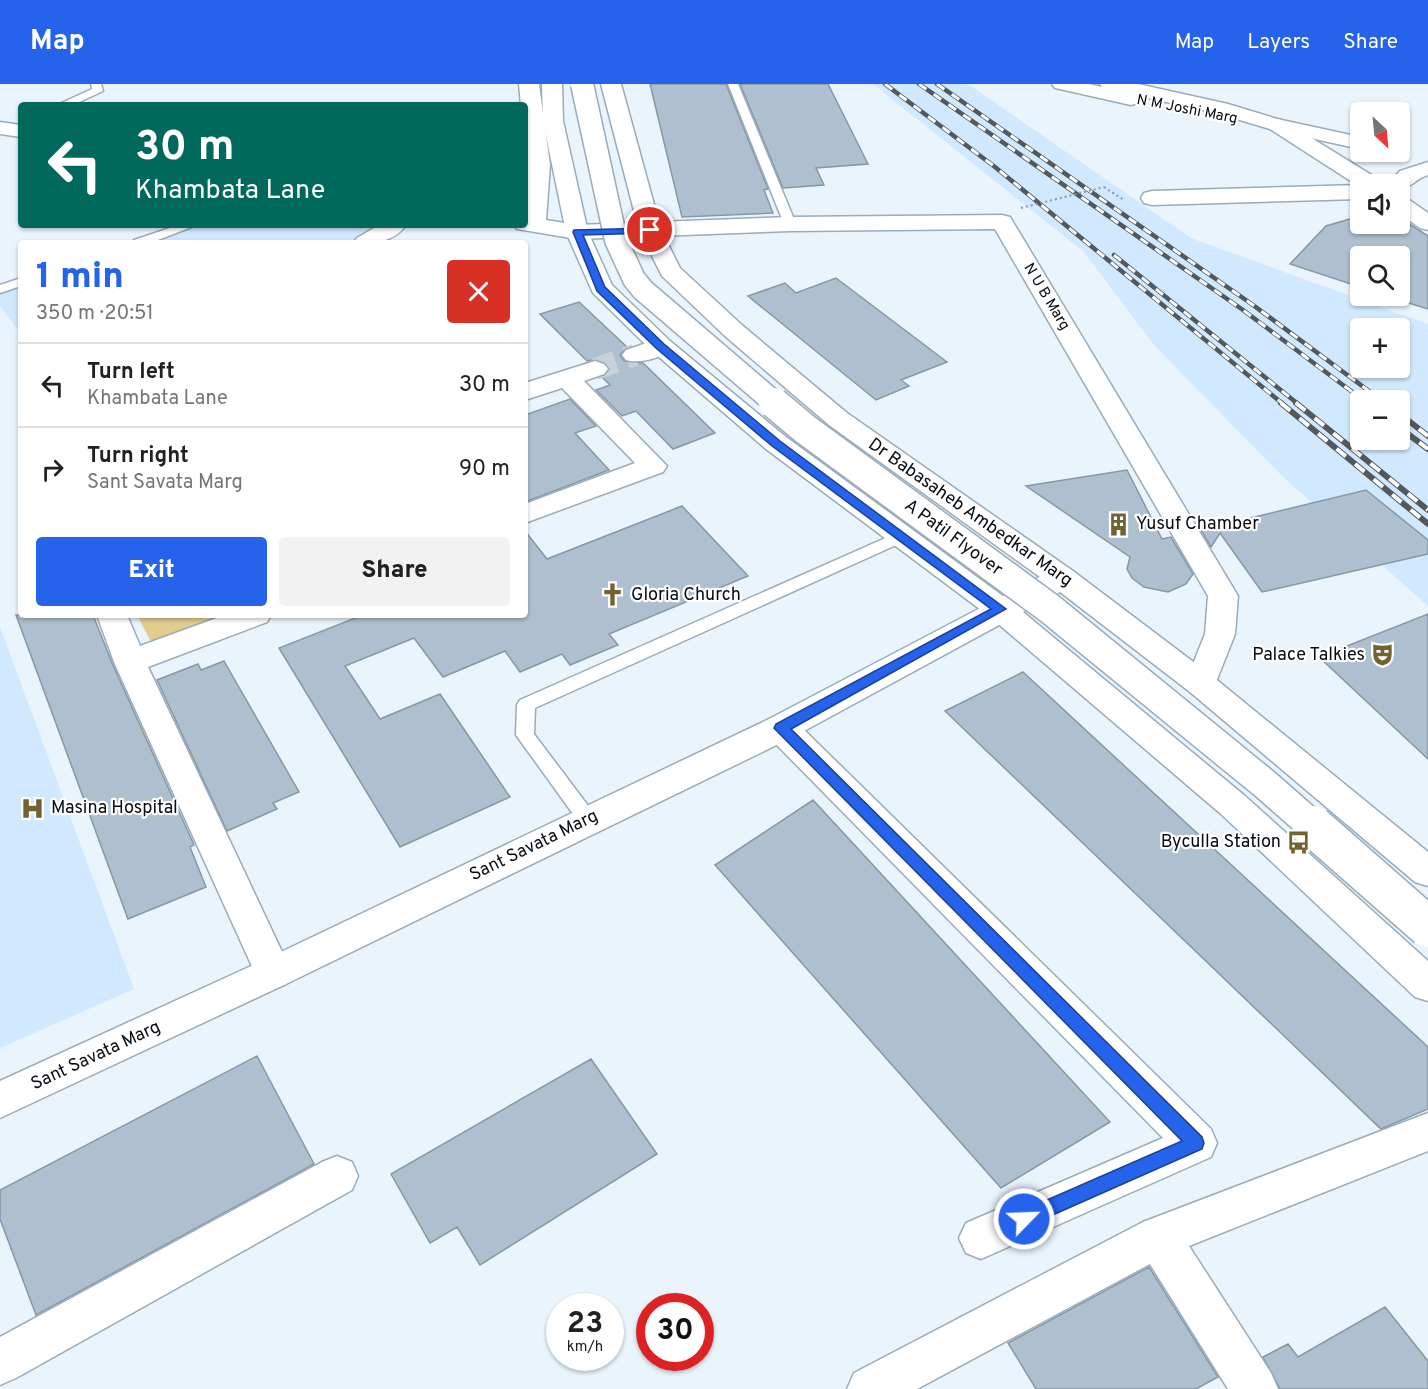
<!DOCTYPE html>
<html lang="en">
<head>
<meta charset="utf-8">
<style>
	:root { --surface:#fff; --page:#f2f2f2; --text:#202124; --muted:#757577; --line:#e0e0e0; --accent:#2563eb }
	body { margin:0; font-family:Overpass,sans-serif; background:var(--page); color:var(--text); height:100vh; display:flex; flex-direction:column; font-size:22px; white-space:nowrap }
	* { box-sizing:border-box; margin:0 }
	p { font-size:20px; color:var(--muted) }
	.icon { flex:none; width:33px; height:33px; fill:none; stroke:currentColor; stroke-width:2; stroke-linecap:round; stroke-linejoin:round }
	.map { position:relative; flex:1; overflow:hidden }
	.sheet { position:absolute; left:18px; top:156px; width:510px; height:378px; display:flex; flex-direction:column; background:var(--surface); border-radius:6px; box-shadow:0 2px 4px #0004 }
	.sheet>* { flex:none }
	.guide { position:absolute; left:18px; top:18px; width:510px; height:126px; border-radius:6px; box-shadow:0 2px 4px #0004; background:#00695c; color:#fff; overflow:hidden }
	.needle { width:39px; rotate:154deg }
	.tools { position:absolute; left:1350px; top:18px; display:grid; gap:12px }
	.tools a { display:grid; place-items:center; width:60px; height:60px; border-radius:6px; background:var(--surface); box-shadow:0 2px 4px #0004; font-size:30px }
	.speed { position:absolute; left:546px; top:1209px; display:flex; gap:12px; font-size:30px; font-weight:700; text-align:center }
	.speed>* { display:grid; place-content:center; width:78px; height:78px; border-radius:50%; background:var(--surface); box-shadow:0 2px 4px #0004; line-height:1 }
	.speed small { font-size:15px; font-weight:400 }
	.speed .limit { border:9px solid #d22; background:#fff; color:#111 }
	.pin { position:absolute; display:grid; place-items:center; width:51px; height:51px; color:#fff; margin:-26px; border:3px solid #fff; border-radius:50%; box-shadow:0 2px 6px #0007 }
	.me { position:absolute; width:66px; margin:-33px; rotate:66deg; stroke-linejoin:round; filter:drop-shadow(0 0 4px #0008) }
	.turn { display:flex; align-items:center; gap:21px; height:126px; padding:0 18px; font-size:27px }
	.turn .icon { width:78px; height:78px; stroke-width:2.5 }
	.turn b { display:block; font-size:42px; line-height:51px }
	.round { display:grid; place-items:center; flex:none; width:63px; height:63px; border-radius:6px; background:var(--page) }
	.head { display:flex; align-items:center; justify-content:space-between; height:102px; padding:0 18px }
	h1 { font-size:36px; font-weight:800; line-height:45px; color:var(--accent) }
	.action { display:flex; gap:12px; margin-top:auto; padding:12px 18px }
	.action a { flex:1; height:69px; border-radius:6px; background:var(--accent); color:#fff; font-size:24px; font-weight:800; line-height:69px; text-align:center }
	.action a+a { background:var(--page); color:var(--text) }
	ul { padding:0; list-style:none }
	li { display:flex; align-items:center; gap:18px; height:84px; padding:0 18px; border-top:2px solid var(--line) }
	li div { flex:1 }
	li b { display:block; font-size:22px }
	li em { font-style:normal }
	header { display:flex; align-items:center; gap:36px; box-sizing:border-box; height:84px; padding:0 30px; background:var(--accent); color:#fff }
	header strong { font-size:28px }
	nav { display:flex; gap:33px; margin-inline-start:auto; font-size:21px }
	.map>svg:first-child { display:block }
	.built { fill:#d1e9ff; fill-rule:evenodd }
	.green { fill:#e1ce8f }
	.building { fill:#aebfcf; stroke:#8797a6; stroke-width:1.5 }
	.lines { fill:none; stroke-linecap:round; stroke-linejoin:round }
	.minor-tunnel { stroke:#c7d1da; stroke-width:22; stroke-dasharray:22 11; stroke-linecap:butt }
	.service-casing { stroke:#9aabba; stroke-width:3 }
	.minor-casing { stroke:#9aabba; stroke-width:3 }
	.tertiary-casing { stroke:#9aabba; stroke-width:3 }
	.secondary-casing { stroke:#9aabba; stroke-width:3 }
	.trunk-casing { stroke:#9aabba; stroke-width:3 }
	.path { stroke:#8c959c; stroke-width:2; stroke-dasharray:2 3; stroke-linecap:butt }
	.service { fill:#fff; fill-rule:evenodd }
	.minor { fill:#fff; fill-rule:evenodd }
	.tertiary { fill:#fff; fill-rule:evenodd }
	.secondary { fill:#fff; fill-rule:evenodd }
	.trunk { fill:#fff; fill-rule:evenodd }
	.rail-far1-casing { stroke:#51595f; stroke-width:4.5 }
	.rail-casing { stroke:#51595f; stroke-width:6 }
	.rail-far1 { stroke:#fff; stroke-width:3; stroke-dasharray:9; stroke-linecap:butt }
	.rail { stroke:#fff; stroke-width:4; stroke-dasharray:12; stroke-linecap:butt }
	.trunk-bridge-far2-casing { stroke:#9aabba; stroke-width:25; stroke-linecap:butt }
	.trunk-bridge-far1-casing { stroke:#9aabba; stroke-width:33; stroke-linecap:butt }
	.trunk-bridge-casing { stroke:#9aabba; stroke-width:43; stroke-linecap:butt }
	.path-bridge { stroke:#8c959c; stroke-width:2; stroke-dasharray:2 3; stroke-linecap:butt }
	.trunk-bridge-far2 { stroke:#fff; stroke-width:22 }
	.trunk-bridge-far1 { stroke:#fff; stroke-width:30 }
	.trunk-bridge { stroke:#fff; stroke-width:40 }
	.route { fill:#2563eb; stroke:#184099; stroke-width:1.5 }
	.labels { text-anchor:middle; dominant-baseline:central; stroke-width:4.5; stroke-linejoin:round; paint-order:stroke }
	.far-street-label { font-size:15px; fill:#060c11; stroke:#fff }
	.street-label { font-size:18px; fill:#060c11; stroke:#fff }
	.poi-label { font-size:18px; fill:#060c11; stroke:#fff; text-anchor:start }
</style>
</head>
<body>
<header>
<strong>Map</strong>
<nav><a>Map</a><a>Layers</a><a>Share</a></nav>
</header>
<div class="map">
<svg width="1428" height="1305" viewBox="0 0 1428 1305">
	<rect width="100%" height="100%" fill="#e9f4fd"/>
	<path class="built" d="M873,0H968L1191,154L1428,240V522L1282,392L1154,261L1084,168ZM1360,244H1400V284H1360ZM1360,316H1400V356H1360Z
		M174,141H377L384,142L356,159H125Z
		M21,194V250L0,222V201Z
		M0,543L134,905L0,964Z"/>
	<path class="green" d="M137,531H229L152,560Z"/>
	<path class="building" d="M650,0H726L768,105L764,106L773,129L682,133Z
		M740,0H828L868,80L816,84L824,101L783,104Z
		M1360,132V140H1400V134L1428,152V225L1386,212H1400V172H1360V203L1290,180L1326,142Z
		M836,194L947,278L901,296L909,302L876,316L748,212L785,199L796,209Z
		M579,218L627,263L620,271L624,277L643,279L715,349L673,365L636,327L622,332L596,306L610,301L602,293L610,285L606,279L596,275L587,277L540,230Z
		M570,315L596,342L575,349L609,386L525,418V331Z
		M1127,386L1162,455L1171,453L1193,490L1186,500L1168,508L1144,503L1132,494L1127,485L1130,473L1026,402Z
		M1366,406L1428,456V470L1262,508L1220,449L1211,463L1201,446Z
		M682,422L748,492L609,550L618,561L570,581L562,570L520,588L505,567L443,593L414,554L345,582L380,635L440,610L510,713L400,763L279,564L363,531H525V447L547,475Z
		M1428,530V675L1319,573Z
		M16,531H93L112,579L194,761L190,763L206,803L128,835Z
		M224,577L299,708L273,719L277,725L227,747L157,596L198,580L201,586Z
		M1023,588L1428,963V1025L1381,1045L945,627Z
		M813,716L1110,1038L1001,1104L715,781Z
		M257,972L314,1080L36,1231L0,1135V1106Z
		M591,975L657,1070L480,1181L457,1143L430,1159L391,1090Z
		M1149,1183L1218,1293L1196,1305H1036L1008,1259Z
		M1385,1223L1428,1277V1305H1280L1263,1273L1288,1260L1298,1273Z"/>
	<g class="lines">
		<path class="minor-tunnel" d="M595,285L635,271"/>
		<defs>
			<path id="service" d="M91,0H101L103,7L73,21H57L92,5Z
				M728,0H738L796,140L794,143H786L784,140Z
				M179,141H197L150,159H132L134,156Z
				M21,194V202L0,209V201Z
				M899,448L907,453L905,457L535,624L534,650L595,731L597,736L595,741L588,743L581,741L516,651L517,621L520,616Z"/>
			<path id="minor" d="M519,0H539L550,81L546,136L577,141L790,133L1002,131L1010,133L1238,512L1235,550L1212,608L1201,611L1190,608L1185,600L1205,550L1208,512L995,145L790,147L577,155L517,145L514,141H525L528,81L525,21H521Z
				M0,38L21,41V53L0,50Z
				M1360,101V115L1152,121L1144,119L1141,114L1144,109L1152,107Z
				M379,141H406C394,159 373,159 353,159L357,154Z
				M661,254L670,257L674,262C665,274 639,280 626,276L622,271L626,266Z
				M595,277L604,280L608,285L604,290L584,297L667,382L663,388L525,439V420L635,379L562,304L525,316V299Z
				M97,531H127L140,562L225,531H271L267,538L148,583L292,889L286,900L273,905L260,900L114,578Z
				M781,632L793,635L1211,1045L1217,1059L1211,1073L981,1175L966,1169L959,1154L966,1139L1163,1054L769,653L765,644L769,635Z
				M1428,1029V1067L1189,1162L1271,1289L1278,1305H1228L1150,1180L917,1305H847L854,1289L1143,1138Z
				M337,1072L352,1078L358,1092L352,1106L16,1294L0,1301V1253L322,1078Z"/>
			<path id="tertiary" d="M1277,35L1360,53V65L1270,45L1267,41L1270,37Z
				M1428,78V91C1417,94 1410,104 1400,106V100H1388L1400,87Z
				M1062,484L1073,487L1077,494L1073,501L793,653L286,900L0,1034V997L260,878L769,635L1051,487Z"/>
			<path id="secondary" d="M1052,0H1089L1102,3L1100,0H1138L1228,20L1284,37L1378,95L1381,100H1360V103L1270,45L1216,29L1139,12L1141,15L1138,19L1131,21L1055,4Z
				M1400,113L1408,115L1428,129V146L1420,144L1400,130Z"/>
			<path id="trunk" d="M542,0H562L563,37L588,148L612,201L670,257L786,353L1011,518L1245,712L1428,877V917L1415,913L1221,730L989,532L766,365L652,267L593,209L566,148L543,37Z
				M601,0H621L661,146L680,184L743,242L847,329L1073,487L1212,592L1428,768V802L1415,798L1190,608L1051,501L829,341L725,252L662,192L639,146Z"/>
		</defs>
		<use href="#service" class="service-casing"/>
		<use href="#minor" class="minor-casing"/>
		<use href="#tertiary" class="tertiary-casing"/>
		<use href="#secondary" class="secondary-casing"/>
		<use href="#trunk" class="trunk-casing"/>
		<path class="path" d="M1104,103L1124,116"/>
		<use href="#service" class="service"/>
		<use href="#minor" class="minor"/>
		<use href="#tertiary" class="tertiary"/>
		<use href="#secondary" class="secondary"/>
		<use href="#trunk" class="trunk"/>
		<defs>
			<path id="rail-far1" d="M885,0L995,83L1283,320
				M919,0L1243,226L1363,316
				M937,0L1253,221L1381,316
				M1114,171L1298,320"/>
			<path id="rail" d="M1281,319L1428,440
				M1296,319L1428,426
				M1400,330L1428,352
				M1400,344L1428,365"/>
		</defs>
		<use href="#rail-far1" class="rail-far1-casing"/>
		<use href="#rail" class="rail-casing"/>
		<use href="#rail-far1" class="rail-far1"/>
		<use href="#rail" class="rail"/>
		<defs>
			<path id="trunk-bridge-far2" d="M582,0L616,156L634,195L643,206L776,320"/>
			<path id="trunk-bridge-far1" d="M774,319L805,345L1049,524L1266,701L1315,744"/>
			<path id="trunk-bridge" d="M1313,742L1428,843"/>
		</defs>
		<use href="#trunk-bridge-far2" class="trunk-bridge-far2-casing"/>
		<use href="#trunk-bridge-far1" class="trunk-bridge-far1-casing"/>
		<use href="#trunk-bridge" class="trunk-bridge-casing"/>
		<path class="path-bridge" d="M1021,124L1104,103"/>
		<use href="#trunk-bridge-far2" class="trunk-bridge-far2"/>
		<use href="#trunk-bridge-far1" class="trunk-bridge-far1"/>
		<use href="#trunk-bridge" class="trunk-bridge"/>
	</g>
	<path class="route" d="M654,144V148L650,149L583,151L605,203L664,260L780,357L1006,525L791,645L1202,1053L1204,1059L1202,1065L1030,1141L1024,1144L1017,1141L1015,1135L1017,1129L1182,1057L774,644L776,640L991,525L772,362L657,265L597,207L573,148L574,146Z"/>
	<defs>
		<symbol id="building-bare" viewBox="-9 -9 18 18"><path d="M-4-6H4V6H1V3H-1V6H-4ZM-2.5-4.3h1.7v1.8h-1.7ZM.8-4.3h1.7v1.8H.8ZM-2.5-1h1.7V.8h-1.7ZM.8-1h1.7V.8H.8Z" fill="#716230" stroke="#fff" stroke-width="2.5" paint-order="stroke"/></symbol>
		<symbol id="church-bare" viewBox="-9 -9 18 18"><path d="M-1.2-6h2.4v3.5h3.3v2.4h-3.3V6h-2.4V-.1h-3.3v-2.4h3.3Z" fill="#716230" stroke="#fff" stroke-width="2.5" paint-order="stroke"/></symbol>
		<symbol id="theatre-bare" viewBox="-9 -9 18 18"><path d="M-5-5.5Q0-4 5-5.5V0Q5 5 0 6Q-5 5-5 0ZM-3.3-2.5H-1v1.5H-3.3ZM1-2.5H3.3v1.5H1ZM-2.8 1Q0 5.5 2.8 1Z" fill="#716230" stroke="#fff" stroke-width="2.5" paint-order="stroke"/></symbol>
		<symbol id="hospital-bare" viewBox="-9 -9 18 18"><path d="M-5-5h3v3.5h4V-5h3V5h-3V1.5h-4V5h-3Z" fill="#716230" stroke="#fff" stroke-width="2.5" paint-order="stroke"/></symbol>
		<symbol id="bus-bare" viewBox="-9 -9 18 18"><path d="M-5-6H5V4H4V6H2V4H-2V6H-4V4H-5ZM-3.5-4V0h7V-4ZM-3.5 1.2v1.5H-2V1.2ZM2 1.2v1.5H3.5V1.2Z" fill="#716230" stroke="#fff" stroke-width="2.5" paint-order="stroke"/></symbol>
	</defs>
	<g fill-rule="evenodd">
		<use href="#building-bare" x="1102" y="424" width="33" height="33"/>
		<use href="#church-bare" x="596" y="494" width="33" height="33"/>
		<use href="#theatre-bare" x="1366" y="554" width="33" height="33"/>
		<use href="#hospital-bare" x="16" y="708" width="33" height="33"/>
		<use href="#bus-bare" x="1282" y="742" width="33" height="33"/>
	</g>
	<g class="labels">
		<g class="far-street-label">
			<text transform="translate(1187 26) rotate(11)">N M Joshi Marg</text>
			<text transform="translate(1046 213) rotate(59)">N U B Marg</text>
		</g>
		<g class="street-label">
			<text transform="translate(970 429) rotate(35)">Dr Babasaheb Ambedkar Marg</text>
			<text transform="translate(953 454) rotate(36)">A Patil Flyover</text>
			<text transform="translate(534 762) rotate(-26)">Sant Savata Marg</text>
			<text transform="translate(96 972) rotate(-25)">Sant Savata Marg</text>
		</g>
		<g class="poi-label">
			<text x="1136" y="440">Yusuf Chamber</text>
			<text x="631" y="511">Gloria Church</text>
			<text x="1365" y="571" text-anchor="end">Palace Talkies</text>
			<text x="51" y="724">Masina Hospital</text>
			<text x="1281" y="758" text-anchor="end">Byculla Station</text>
		</g>
	</g>
</svg>
<div class="tools">
<a><svg class="needle" viewBox="-14 -14 28 28"><path d="M0-13l5 13h-10z" fill="#e53935"/><path d="M0 13l5-13h-10z" fill="#757577"/></svg></a>
<a><svg class="icon" aria-label="sound" viewBox="0 0 24 24"><path d="M4 9h4l5-4v14l-5-4H4zM17 9q2 3 0 6"/></svg></a>
<a><svg class="icon" aria-label="search" viewBox="0 0 24 24"><circle cx="10" cy="10" r="6"/><path d="M15 15l6 6"/></svg></a>
<a>+</a>
<a>−</a>
</div>
<div class="speed"><div>23<small>km/h</small></div><div class="limit">30</div></div>
<div class="pin" style="left:650px;top:146px;background:#d93025"><svg class="icon" aria-label="arrive" viewBox="0 0 24 24"><path d="M6 21V4h12l-3 4 3 4H6"/></svg></div>
<svg class="me" style="left:1024px;top:1135px" viewBox="-20 -20 40 40"><circle r="17" fill="#2563eb" stroke="#fff" stroke-width="3"/><path d="M0-11L8 9 0 5-8 9z" fill="#fff"/></svg>
<div class="guide">
<div class="turn"><svg class="icon" aria-label="left" viewBox="0 0 24 24"><path d="M17 20v-9H6M10 6l-5 5 5 5"/></svg><div><b>30 m</b>Khambata Lane</div></div>
</div>
<section class="sheet">
<div class="head"><div><h1>1 min</h1><p>350 m · 20:51</p></div><a class="round" style="background:#d93025;color:#fff"><svg class="icon" aria-label="close" viewBox="0 0 24 24"><path d="M6 6l12 12M18 6L6 18"/></svg></a></div>
<ul>
<li><svg class="icon" aria-label="left" viewBox="0 0 24 24"><path d="M17 20v-9H6M10 6l-5 5 5 5"/></svg><div><b>Turn left</b><p>Khambata Lane</p></div><em>30 m</em></li>
<li><svg class="icon" aria-label="right" viewBox="0 0 24 24"><path d="M7 20v-9h11M14 6l5 5-5 5"/></svg><div><b>Turn right</b><p>Sant Savata Marg</p></div><em>90 m</em></li>
</ul>
<div class="action"><a>Exit</a><a>Share</a></div>
</section>
</div>
</body>
</html>
